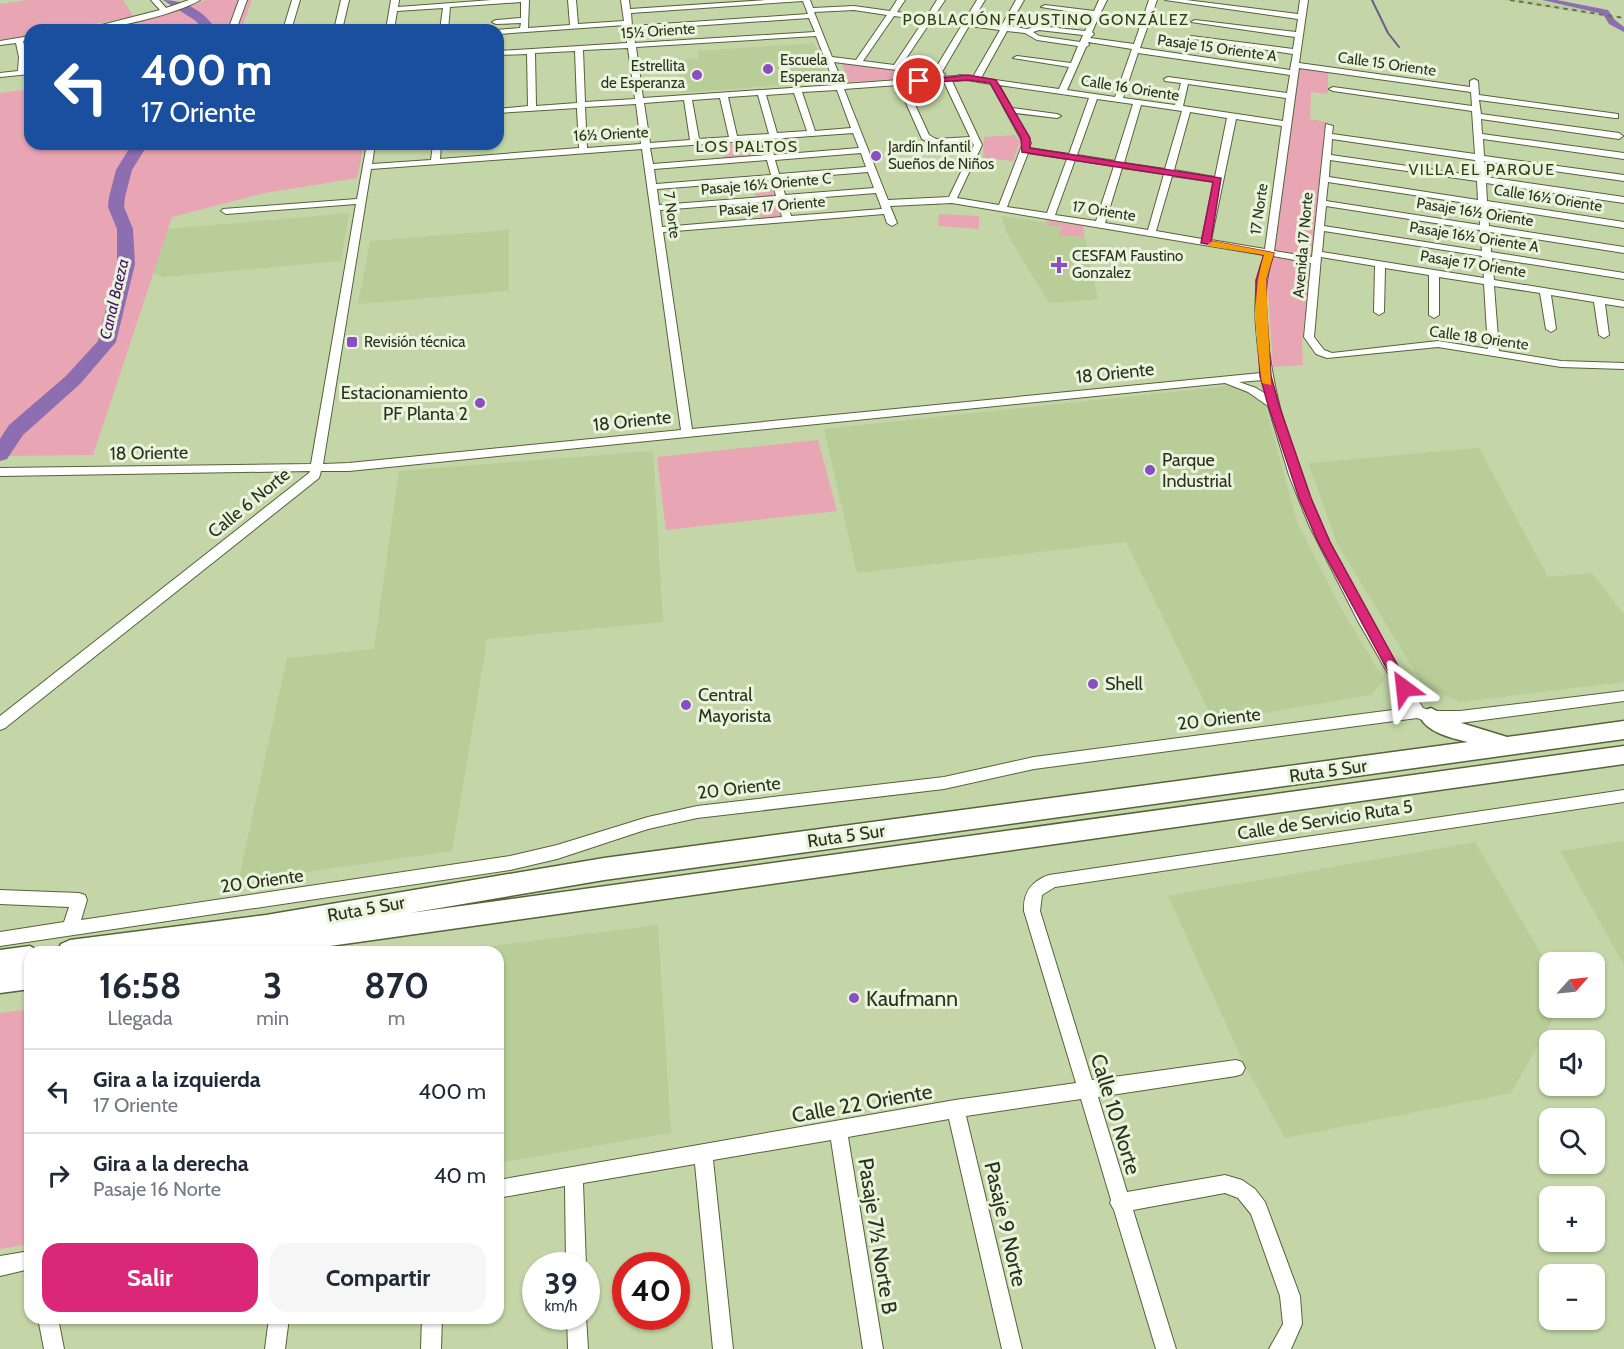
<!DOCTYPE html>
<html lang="es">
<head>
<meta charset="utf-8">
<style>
	:root { --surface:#fff; --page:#f6f6f7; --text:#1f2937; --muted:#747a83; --line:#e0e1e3; --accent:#db2777 }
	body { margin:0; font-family:Cabin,sans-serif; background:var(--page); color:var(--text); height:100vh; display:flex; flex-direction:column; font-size:22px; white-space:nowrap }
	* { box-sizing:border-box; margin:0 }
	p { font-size:20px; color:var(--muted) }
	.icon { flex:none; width:33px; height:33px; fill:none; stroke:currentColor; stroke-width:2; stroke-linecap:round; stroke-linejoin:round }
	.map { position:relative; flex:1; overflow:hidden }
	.panel { position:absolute; left:24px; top:946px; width:480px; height:378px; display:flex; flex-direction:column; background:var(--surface); border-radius:18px; box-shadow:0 2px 4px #0004 }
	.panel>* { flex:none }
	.top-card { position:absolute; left:24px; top:24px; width:480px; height:126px; border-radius:18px; box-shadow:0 2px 4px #0004; background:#1a4fa0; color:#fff; overflow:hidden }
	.needle { width:39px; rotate:63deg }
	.fabs { position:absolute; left:1539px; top:952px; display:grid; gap:12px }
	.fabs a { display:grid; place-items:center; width:66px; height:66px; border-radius:12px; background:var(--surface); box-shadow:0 2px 4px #0004; font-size:30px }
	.speed { position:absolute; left:522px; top:1252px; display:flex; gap:12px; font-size:30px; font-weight:700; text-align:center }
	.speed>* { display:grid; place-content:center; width:78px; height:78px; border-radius:50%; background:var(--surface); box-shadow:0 2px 4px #0004; line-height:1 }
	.speed small { font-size:15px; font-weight:400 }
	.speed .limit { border:9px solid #d22; background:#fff; color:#111 }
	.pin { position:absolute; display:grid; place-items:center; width:51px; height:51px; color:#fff; margin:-26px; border:3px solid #fff; border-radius:50%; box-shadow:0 2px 6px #0007 }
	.me { position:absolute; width:66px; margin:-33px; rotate:330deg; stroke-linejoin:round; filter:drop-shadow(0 0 4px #0008) }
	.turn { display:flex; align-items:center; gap:21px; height:126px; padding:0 18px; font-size:27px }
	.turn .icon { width:78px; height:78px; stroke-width:2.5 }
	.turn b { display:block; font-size:42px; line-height:51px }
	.eta { display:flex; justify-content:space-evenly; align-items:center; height:102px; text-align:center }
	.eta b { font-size:36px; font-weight:800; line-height:42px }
	.action { display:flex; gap:12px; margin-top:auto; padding:12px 18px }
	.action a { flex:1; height:69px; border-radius:18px; background:var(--accent); color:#fff; font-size:24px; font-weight:800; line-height:69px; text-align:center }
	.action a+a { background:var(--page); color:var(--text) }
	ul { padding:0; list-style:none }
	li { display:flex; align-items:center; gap:18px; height:84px; padding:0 18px; border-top:2px solid var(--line) }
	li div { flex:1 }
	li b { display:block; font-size:22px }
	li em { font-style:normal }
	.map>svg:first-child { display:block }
	.built { fill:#b8cd98 }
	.green { fill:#e8a5b3 }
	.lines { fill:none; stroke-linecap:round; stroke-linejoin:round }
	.stream { stroke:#6f5c84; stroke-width:2 }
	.canal { fill:#8d6eb0; fill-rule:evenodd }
	.river { fill:#8d6eb0; fill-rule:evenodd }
	.minor-casing { stroke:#546338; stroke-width:2 }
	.highway-casing { stroke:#546338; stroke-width:3 }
	.minor { fill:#fff; fill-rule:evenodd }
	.highway { fill:#fff; fill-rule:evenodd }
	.rail { stroke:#657053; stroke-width:2; stroke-dasharray:4.5 4.5; stroke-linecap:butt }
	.route { fill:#db2777; stroke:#8e194d; stroke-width:1.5 }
	.slow { fill:#f59e0b }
	.poi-dot { fill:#8a4dc3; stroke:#eaf3db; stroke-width:2 }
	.labels { text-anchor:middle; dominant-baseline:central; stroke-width:6; stroke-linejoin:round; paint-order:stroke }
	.far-street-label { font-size:15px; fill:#2a311e; stroke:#eaf3db }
	.far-poi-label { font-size:15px; fill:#2a311e; stroke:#eaf3db; text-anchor:start }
	.far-neighbourhood-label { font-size:16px; letter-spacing:1.5px; fill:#303e14; stroke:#eaf3db }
	.far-water-label { font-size:16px; font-style:italic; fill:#411565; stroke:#eaf3db }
	.street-label { font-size:18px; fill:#2a311e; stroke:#eaf3db }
	.poi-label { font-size:18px; fill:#2a311e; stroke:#eaf3db; text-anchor:start }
	.near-poi-label { font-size:21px; fill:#2a311e; stroke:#eaf3db; text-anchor:start }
	.near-street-label { font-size:21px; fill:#2a311e; stroke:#eaf3db }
</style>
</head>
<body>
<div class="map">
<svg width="1624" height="1349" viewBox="0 0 1624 1349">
	<rect width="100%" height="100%" fill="#c4d6a7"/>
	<path class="built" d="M1501,0H1535L1605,14V17Z
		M814,43L830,81L682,93L675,60L699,58L697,51Z
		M349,213L341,261L164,277L152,273L168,229Z
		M1002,216L1083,228L1098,299L1049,303L1007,234Z
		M509,230V291L358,304L370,241Z
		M1228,386L1250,392L1265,404L1297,522L1341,608L1384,680L1371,695L1214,722L1126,542L857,573L824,429Z
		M1479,448L1548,577L1592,573L1624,614V682L1459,702L1423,685L1337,543L1308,463Z
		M653,451L663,622L487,639L452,851L238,882L287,658L374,649L399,471Z
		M1624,841V965L1560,851Z
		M1475,842L1549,967L1550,1008H1559L1511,1093L1285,1138L1244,1064L1168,896Z
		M658,925L671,1133L498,1163V952H444Z"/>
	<path class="green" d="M28,0H123L134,17L58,30H30V35L0,40V4Z
		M207,0H252L241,30H114V27Z
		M841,61L931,75L933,77L848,82Z
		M1300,69L1328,72V94L1311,92L1310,119L1326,122L1302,342L1303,365L1273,367L1267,277Z
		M30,89V144H364L357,178L265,193L172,217L93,455L0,456V93Z
		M1015,135L1020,142L1013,161L983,158L984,137Z
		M761,142L764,155L724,158L721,145Z
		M769,178L781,216L761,218L752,182Z
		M939,214L979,216V229L938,226Z
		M1047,220L1083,226L1084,237L1058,235L1063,227L1046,225Z
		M818,440L837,511L666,530L657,457Z
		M30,1009V1244L0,1249V1013Z"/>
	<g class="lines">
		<path class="stream" d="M1372,0L1388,33L1399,47"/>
		<path class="canal" d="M1542,0H1557L1608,10L1615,20L1624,27V32L1609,24L1603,14Z"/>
		<path class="river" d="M163,0C186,0 203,11 217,30H203L196,21Z
			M132,144H148L132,170L125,197L124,207L133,229L135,264L116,342L80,384L23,435L7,459L0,461V439L9,425L66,376L98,341L117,264V229L108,207L109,197L116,170Z"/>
		<defs>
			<path id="minor" d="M151,0H159L166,8L189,0H200C177,14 110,30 82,30L160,10Z
				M239,0H247L236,30H228Z
				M292,0H300L291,30H283Z
				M341,0H349L342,30H334Z
				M391,0H399L398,7L492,0H529L528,28L570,25L568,0H576L578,24L624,21L621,0H629L630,9L766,0H810L813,8L854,6L890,11L897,0H905L897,12L927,16L937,0H945L901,66L934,71L977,0H985L972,21L1002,25L1016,0H1024L1009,26L1027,29L1039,26L1085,31L1092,15L1041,7L1045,5L1094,11L1099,0H1107L1101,12L1103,14L1099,16L1092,32L1094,34L1090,38L1134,44L1149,0H1157L1140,48L1290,70L1293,54L1187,38L1191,36L1293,49L1295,37L1191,22L1195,20L1296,32L1298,19L1165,0H1186L1298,14L1300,0H1308L1299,63L1470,87V81L1474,79L1478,81L1479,95L1618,114V118H1615L1479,100L1481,114L1619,133L1623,136L1619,139L1481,119L1482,134L1624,153V159L1483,139L1484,156L1624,175V181L1484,161L1486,177L1624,197V203L1486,183L1487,201L1624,222V228L1488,207L1489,226L1624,247V253L1490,232L1491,252L1624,273V279L1492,258L1494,280L1624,301V307L1605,304L1609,335L1604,338L1599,335L1594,302L1551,295L1556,329L1551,332L1546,329L1540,293L1494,286L1499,351L1561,361L1624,363V369L1561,367L1438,347L1327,358L1316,354L1304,337L1311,263L1273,256C1263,284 1265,314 1268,342C1283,476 1354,595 1423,708L1432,711H1460L1624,691V701L1460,723H1431L1417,718L1034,769L944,789L697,818L648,829L557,859L510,870L0,946V932L64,922L69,907L0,904V890L79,893L85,895L87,900L81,920L510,856L557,845L648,817L697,806L944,777L1034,757L1408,708L1358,621L1309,525L1289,475L1268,406L1248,392L1225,383L349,471H321L319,478L5,728L0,730V716L309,473L310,471L0,476V468L311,464L356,204L226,214L221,211L223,209L357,199L367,144H375L372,164L431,160L433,144H441L440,159L579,148L577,108L498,113V109L528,106L527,54L498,55V51L627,43L625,25L498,34L497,30L520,28L521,23L496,24L492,22L496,20L521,18V2L450,7L448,30H440L443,8L397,11L394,30H386ZM803,1L808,14L632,26L631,13ZM854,10L887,15L856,60L832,57L814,12ZM894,16L924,20L894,65L863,61ZM809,18L815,32L635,43L633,30ZM969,26L1000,30L973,77L960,75L956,76L843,84L834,62L944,76L945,74L942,72ZM1039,30L1083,35L1080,42L1039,36L1033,32ZM1007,31L1025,33L1037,40L1078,46L1071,63L1017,56L1013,58L1069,67L1059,89L981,78ZM816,36L835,85L643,98L636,47ZM1088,42L1132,49L1115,97L1067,90L1086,47L1089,45ZM628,48L635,99L585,102L583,50ZM575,51L577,103L536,106L535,53ZM1138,53L1290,75L1287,93L1168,77L1164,79L1165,81L1181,83L1175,105L1123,98ZM1299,68L1471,92L1472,106L1333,87L1329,89L1333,91L1472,111L1475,154L1332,134L1333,126L1326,124L1312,257L1274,251ZM967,80L991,84L1023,143L999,205L957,198L982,145L952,81ZM944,82L970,137L936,139L929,135L906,85ZM1188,84L1286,98L1283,121L1183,106ZM898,85L922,139L935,145L972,142L974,145L949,197L888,200L844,89ZM999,85L1089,98L1069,154L1029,148L1031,143L1015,113L1057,118L1061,116L1057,114L1012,108ZM837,90L851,128L815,131L802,92ZM794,93L807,131L777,133L766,95ZM758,95L769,134L737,136L728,97ZM720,98L729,137L699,139L692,100ZM1097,99L1133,104L1115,161L1077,155ZM684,100L690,140L650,143L644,103ZM636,104L641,144L587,148L585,107ZM1141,105L1182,111L1165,169L1124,163ZM1190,112L1227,118L1215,177L1174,170ZM1236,119L1282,126L1265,249L1211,240ZM853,133L859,148L774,155L770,139ZM1332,139L1475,160L1477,176L1331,155ZM761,140L766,155L653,164L650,148ZM642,149L681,430L349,463L323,464L371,169ZM861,153L866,167L779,174L775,160ZM1028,153L1067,159L1047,213L1007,207ZM767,160L771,175L656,184L654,169ZM1075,160L1114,166L1096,221L1055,215ZM1330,160L1477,181L1478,200L1329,177ZM1122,168L1164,174L1148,230L1105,223ZM868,172L874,188L785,195L781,179ZM1172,176L1214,182L1202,239L1156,231ZM772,180L776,196L659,205L657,189ZM1328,182L1479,205L1480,225L1326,201ZM876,193L882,209L791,216L786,200ZM778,201L782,217L662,227L660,210ZM952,203L1264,255C1250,292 1256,334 1261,373L692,429L663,232L884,214L887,223L892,226L897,223L890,206ZM1326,206L1480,230L1482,251L1324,226ZM1324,231L1482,256L1484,278L1322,252ZM1321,257L1375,266L1374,312L1379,315L1384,312L1385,268L1429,275V315L1434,318L1439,315V277L1484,284L1488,349L1438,341L1332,353L1324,350L1314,337ZM1263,380L1266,394L1256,388L1239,382Z
				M30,36V40L23,41L27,57L26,70H30V74L0,77V73L18,71L19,57L16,43L0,45V41Z
				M1624,790V802L1055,887L1042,895L1040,911L1092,1080L1236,1060L1242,1062L1245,1068L1242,1074L1236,1076L1098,1097L1127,1192L1225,1175L1242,1180L1255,1189L1265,1202L1300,1296L1302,1324L1291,1349H1269L1283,1324L1280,1296L1251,1214L1238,1198L1225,1193L1133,1210L1176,1349H1156L1114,1210L1110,1203L1111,1200L1081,1099L966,1116L1022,1349H1002L949,1119L848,1137L883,1349H863L831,1140L713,1160L733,1349H713L695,1164L583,1183L586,1266H566L565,1186L498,1198V1180L955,1100L1076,1083L1024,911C1023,892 1032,881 1049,875Z
				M30,1251V1269L0,1276V1256Z
				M567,1317L586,1316L588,1349H568Z
				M38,1318H58L64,1349H44Z
				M269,1318H289L285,1349H265Z
				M422,1318H442L441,1349H421Z"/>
			<path id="highway" d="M1431,708L1458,722L1507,737L1624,721V739L604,880L410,913L1624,746V764L287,952H196L198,946L153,952H57L61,944L70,940L266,915L604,858L1468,742C1452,738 1428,733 1420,717L1423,711Z
				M30,946L40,952H30V989L0,993V950Z"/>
		</defs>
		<use href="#minor" class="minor-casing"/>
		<use href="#highway" class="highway-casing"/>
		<use href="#minor" class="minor"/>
		<use href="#highway" class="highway"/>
		<path class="rail" d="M1510,0L1624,18"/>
	</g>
	<path class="route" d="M968,75L996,80L1030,138V148L1221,178L1211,241L1274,253L1266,280V301L1271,376L1279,405L1311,498L1330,542L1410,688L1408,691H1399L1318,542L1299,498L1268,405L1260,376L1256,301V280L1264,255L1201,243L1213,182L1022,152L1021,138L990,83L968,80L919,83L915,81Z"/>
	<path class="slow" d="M1213,241L1274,253L1266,280L1271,385L1262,383C1256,340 1251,296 1264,255L1209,246L1208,244Z"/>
	<g class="poi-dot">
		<circle cx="768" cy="69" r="6"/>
		<circle cx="697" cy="75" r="6"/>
		<circle cx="876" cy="156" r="6"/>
		<path d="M1056 256h6v6h6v6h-6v6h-6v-6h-6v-6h6z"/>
		<rect x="346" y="336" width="12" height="12" rx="3"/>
		<circle cx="480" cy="403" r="6"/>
		<circle cx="1150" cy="470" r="6"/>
		<circle cx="1093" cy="684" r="6"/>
		<circle cx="686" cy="705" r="6"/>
		<circle cx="854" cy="998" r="6"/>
	</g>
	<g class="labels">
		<g class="far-street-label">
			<text transform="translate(658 31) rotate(-4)">15½ Oriente</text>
			<text transform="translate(1217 48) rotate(8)">Pasaje 15 Oriente A</text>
			<text transform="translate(1387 64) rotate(8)">Calle 15 Oriente</text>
			<text transform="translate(1130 88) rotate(9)">Calle 16 Oriente</text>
			<text transform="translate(611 134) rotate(-3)">16½ Oriente</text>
			<text transform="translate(766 184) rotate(-5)">Pasaje 16½ Oriente C</text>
			<text transform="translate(1548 198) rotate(9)">Calle 16½ Oriente</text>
			<text transform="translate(772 206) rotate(-5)">Pasaje 17 Oriente</text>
			<text transform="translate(1259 209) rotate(-82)">17 Norte</text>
			<text transform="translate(1104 211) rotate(9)">17 Oriente</text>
			<text transform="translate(1475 212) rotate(9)">Pasaje 16½ Oriente</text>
			<text transform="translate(672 215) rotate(82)">7 Norte</text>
			<text transform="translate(1474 237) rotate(9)">Pasaje 16½ Oriente A</text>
			<text transform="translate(1303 245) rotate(-85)">Avenida 17 Norte</text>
			<text transform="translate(1473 264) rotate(9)">Pasaje 17 Oriente</text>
			<text transform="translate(1479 338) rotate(8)">Calle 18 Oriente</text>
		</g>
		<g class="far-poi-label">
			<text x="780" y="60">Escuela<tspan x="780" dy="17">Esperanza</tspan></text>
			<text x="685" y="66" text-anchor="end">Estrellita<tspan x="685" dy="17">de Esperanza</tspan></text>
			<text x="888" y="147">Jardín Infantil<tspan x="888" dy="17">Sueños de Niños</tspan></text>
			<text x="1072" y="256">CESFAM Faustino<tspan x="1072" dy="17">Gonzalez</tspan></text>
			<text x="364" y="342">Revisión técnica</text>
		</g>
		<g class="far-neighbourhood-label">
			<text x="1046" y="19">POBLACIÓN FAUSTINO GONZÁLEZ</text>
			<text x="747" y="146">LOS PALTOS</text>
			<text x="1482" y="169">VILLA EL PARQUE</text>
		</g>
		<g class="far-water-label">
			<text transform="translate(114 299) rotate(-77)">Canal Baeza</text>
		</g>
		<g class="street-label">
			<text transform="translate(1115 373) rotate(-6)">18 Oriente</text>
			<text transform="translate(632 421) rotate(-6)">18 Oriente</text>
			<text transform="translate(149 453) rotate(-1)">18 Oriente</text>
			<text transform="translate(249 503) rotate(-39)">Calle 6 Norte</text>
			<text transform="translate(1219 719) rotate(-7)">20 Oriente</text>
			<text transform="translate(1328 771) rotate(-8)">Ruta 5 Sur</text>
			<text transform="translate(739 788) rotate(-7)">20 Oriente</text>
			<text transform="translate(1325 820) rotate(-9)">Calle de Servicio Ruta 5</text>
			<text transform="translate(846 836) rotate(-8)">Ruta 5 Sur</text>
			<text transform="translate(262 881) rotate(-8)">20 Oriente</text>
			<text transform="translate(366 909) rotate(-10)">Ruta 5 Sur</text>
		</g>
		<g class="poi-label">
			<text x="468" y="393" text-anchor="end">Estacionamiento<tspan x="468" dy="21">PF Planta 2</tspan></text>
			<text x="1162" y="460">Parque<tspan x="1162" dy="21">Industrial</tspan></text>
			<text x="1105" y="684">Shell</text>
			<text x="698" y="695">Central<tspan x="698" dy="21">Mayorista</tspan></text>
		</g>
		<g class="near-poi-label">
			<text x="866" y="998">Kaufmann</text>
		</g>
		<g class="near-street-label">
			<text transform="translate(862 1103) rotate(-10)">Calle 22 Oriente</text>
			<text transform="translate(1116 1114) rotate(73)">Calle 10 Norte</text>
			<text transform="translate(1006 1224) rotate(77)">Pasaje 9 Norte</text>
			<text transform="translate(878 1236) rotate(81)">Pasaje 7½ Norte B</text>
		</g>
	</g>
</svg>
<div class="fabs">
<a><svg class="needle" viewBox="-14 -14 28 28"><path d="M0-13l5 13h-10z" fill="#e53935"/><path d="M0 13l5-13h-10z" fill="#747a83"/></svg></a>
<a><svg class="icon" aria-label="sound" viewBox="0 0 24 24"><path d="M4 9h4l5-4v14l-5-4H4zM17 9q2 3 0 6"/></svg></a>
<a><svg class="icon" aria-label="search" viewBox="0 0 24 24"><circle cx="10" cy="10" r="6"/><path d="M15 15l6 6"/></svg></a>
<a>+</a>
<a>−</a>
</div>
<div class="speed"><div>39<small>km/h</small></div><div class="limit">40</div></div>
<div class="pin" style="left:919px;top:81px;background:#d93025"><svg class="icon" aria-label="arrive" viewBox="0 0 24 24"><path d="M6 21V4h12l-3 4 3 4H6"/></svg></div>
<svg class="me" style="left:1404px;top:688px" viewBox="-20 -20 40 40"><path d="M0-17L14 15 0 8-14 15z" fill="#db2777" stroke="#fff" stroke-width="4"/></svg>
<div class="top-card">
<div class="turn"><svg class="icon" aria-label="left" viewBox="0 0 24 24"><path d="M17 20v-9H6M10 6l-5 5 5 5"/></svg><div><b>400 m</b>17 Oriente</div></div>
</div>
<section class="panel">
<div class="eta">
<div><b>16:58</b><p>Llegada</p></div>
<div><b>3</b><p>min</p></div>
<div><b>870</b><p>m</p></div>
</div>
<ul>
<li><svg class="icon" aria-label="left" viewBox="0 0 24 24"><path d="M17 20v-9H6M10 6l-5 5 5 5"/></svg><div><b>Gira a la izquierda</b><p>17 Oriente</p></div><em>400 m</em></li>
<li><svg class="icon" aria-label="right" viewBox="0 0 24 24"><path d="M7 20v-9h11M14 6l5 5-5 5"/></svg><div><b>Gira a la derecha</b><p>Pasaje 16 Norte</p></div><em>40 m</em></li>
</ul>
<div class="action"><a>Salir</a><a>Compartir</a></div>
</section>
</div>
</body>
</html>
